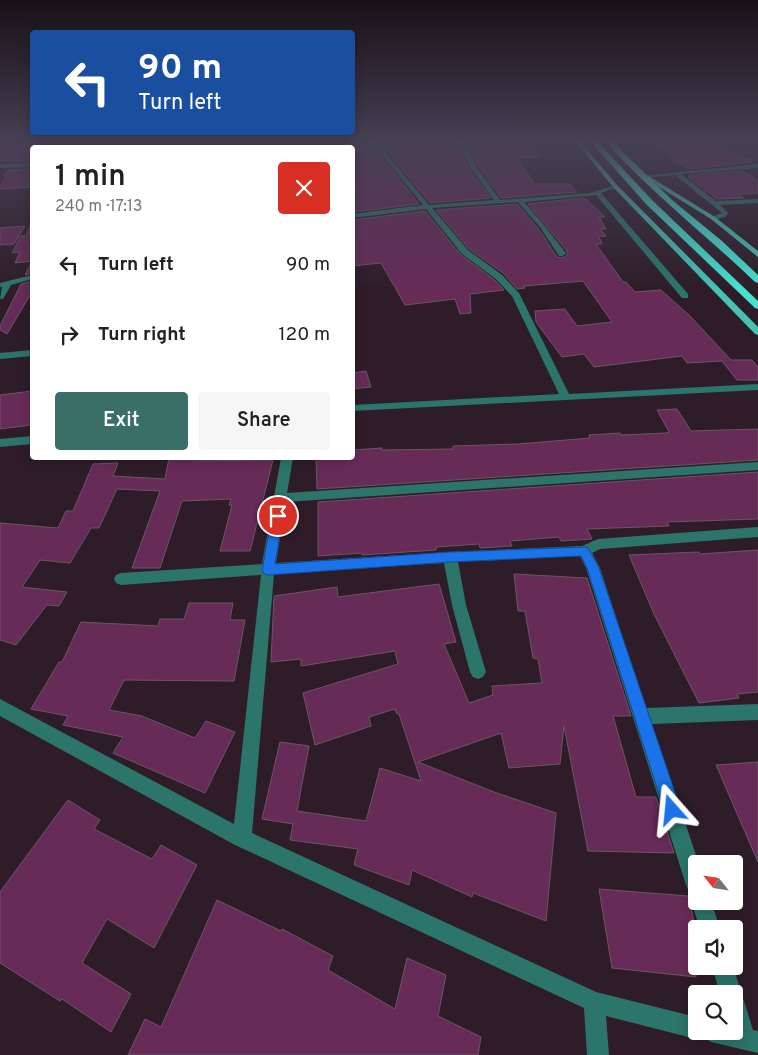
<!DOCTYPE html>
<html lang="en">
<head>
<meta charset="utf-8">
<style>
	:root { --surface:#fff; --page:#f6f6f6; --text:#202124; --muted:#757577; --accent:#3a6f69 }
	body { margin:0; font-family:Overpass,sans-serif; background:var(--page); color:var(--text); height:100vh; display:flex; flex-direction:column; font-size:19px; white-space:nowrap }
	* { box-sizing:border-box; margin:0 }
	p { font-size:16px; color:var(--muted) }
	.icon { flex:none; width:28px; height:28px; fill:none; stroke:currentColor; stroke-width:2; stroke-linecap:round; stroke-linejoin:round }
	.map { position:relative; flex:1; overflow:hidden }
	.side { position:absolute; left:30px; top:145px; width:325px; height:315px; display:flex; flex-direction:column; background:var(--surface); border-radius:5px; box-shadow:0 2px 12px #0003 }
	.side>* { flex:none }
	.banner { position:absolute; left:30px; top:30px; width:325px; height:105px; border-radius:5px; box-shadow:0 2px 12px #0003; background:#1a4fa0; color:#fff; overflow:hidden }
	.needle { width:32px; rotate:300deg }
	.buttons { position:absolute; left:688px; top:855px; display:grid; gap:10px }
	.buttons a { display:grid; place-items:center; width:55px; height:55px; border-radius:5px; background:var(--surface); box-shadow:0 2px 12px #0003; font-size:25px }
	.pin { position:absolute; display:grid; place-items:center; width:42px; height:42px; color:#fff; margin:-21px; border:2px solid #fff; border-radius:50%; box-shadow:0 1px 5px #0007 }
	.me { position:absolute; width:55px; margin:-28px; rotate:342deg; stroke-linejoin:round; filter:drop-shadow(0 0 4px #0008) }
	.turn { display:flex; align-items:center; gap:18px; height:105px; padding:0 25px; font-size:22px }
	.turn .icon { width:65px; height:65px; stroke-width:2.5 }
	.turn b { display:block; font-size:35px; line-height:42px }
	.round { display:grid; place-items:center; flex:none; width:52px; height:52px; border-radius:5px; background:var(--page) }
	.overview { display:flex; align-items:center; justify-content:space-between; height:85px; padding:0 25px }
	h1 { font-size:30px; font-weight:600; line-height:38px }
	.cta { display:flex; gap:10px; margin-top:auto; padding:10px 25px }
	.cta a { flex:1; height:58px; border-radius:5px; background:var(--accent); color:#fff; font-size:20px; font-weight:600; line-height:58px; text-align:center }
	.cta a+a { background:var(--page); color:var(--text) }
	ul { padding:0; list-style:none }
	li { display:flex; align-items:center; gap:15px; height:70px; padding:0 25px }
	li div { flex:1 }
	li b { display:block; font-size:19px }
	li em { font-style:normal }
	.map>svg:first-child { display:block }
	.building { fill:#672b58; stroke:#6b5664 }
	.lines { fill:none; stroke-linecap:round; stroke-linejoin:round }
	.minor { fill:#2c756b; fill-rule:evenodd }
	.major { fill:#46c2b2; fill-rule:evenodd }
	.highway { fill:#45e2cf; fill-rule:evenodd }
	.route { fill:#1a73e8; stroke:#114b97 }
</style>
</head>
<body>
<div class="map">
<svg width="758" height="1055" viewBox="0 0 758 1055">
	<rect width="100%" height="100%" fill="#2e1d29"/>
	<path class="building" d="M29,141H55L46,148H32V161H0V145L20,146Z
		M337,141H369L419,204L352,212V187H356L352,176V148H342Z
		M379,141H453L456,143L469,169L491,198L430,203Z
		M528,142L543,157L516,158L535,184H570L577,192L501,198L479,167L465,143Z
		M712,142L754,162L690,169L669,158H676L656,146Z
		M32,169V187L0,189V185L7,176H4L9,170Z
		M742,171L758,180V193L738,194L744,198L717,199L688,177H691L689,175Z
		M582,198L587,200L605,217H599L606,229H600L606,236L599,237L602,244H596L623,282H626L635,292L661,290L691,317L731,360H752L758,367V380H737L722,361L687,363L682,356L594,367L584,354L562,357L536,322L535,311L565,309L577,326L612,322L583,281L524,286L525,288L517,289L503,273L469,249L436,210L517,204L538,228L557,257L562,258L568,255L567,251L528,204Z
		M425,211L461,255L495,280L504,290L470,294L471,313L460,314L455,299L405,305L381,263L352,266V220Z
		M32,221V273L25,275L32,261L15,263L20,252L12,253L21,236H26Z
		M25,226L14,244L0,245V228Z
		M32,281V292L7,334L0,330V326L21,284Z
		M366,371L371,387L352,389V373Z
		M32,391V425L0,429V395Z
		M677,409L691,431L758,429V460L317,489L316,458H352V450L382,448V450L453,449V446L518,444L590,438L589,435L620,433L621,435L666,433L669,432L657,410Z
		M169,458H195L194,461L273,460L250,551H220L232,505H229L231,499L182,501L160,568H132L160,491L117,489L99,528H91L70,563L40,560L22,587L67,592L59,606L47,605L16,645L0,640V523L58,528L66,511H73L93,464L118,463L113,476L165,479Z
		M758,472V519L667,522L669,526L587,529L592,539L561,541L559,537L510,541L512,546L480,548L479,544L436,547V550L362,555V553L318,556V502Z
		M758,550V692L737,694L739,698L699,703L654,614L629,555L699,552L700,554Z
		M514,574L587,578L631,716H613L636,797H656L674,853L588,851L564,726L560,764L509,768L501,733L418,762L494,792L556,813L546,921L473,893L472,897L412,870L409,885L354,865L358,849L290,840L293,824L262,819L280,742L309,746L297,811L366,821L380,768L421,781L399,714H397L395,709L369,717L371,726L315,745L303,693L398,664L395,651L301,666V659L271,662L274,596L337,587L338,597L439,584L456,642L444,644L469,703L493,695L492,686L542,683L538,659L533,658L525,611H518Z
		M189,603H233L230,620H245L234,681L124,680L109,710L142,716L195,738L206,721L235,732L205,793L113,753L123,737L63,725L68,716L31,709L59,662H62L81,622L158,626L160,619H184Z
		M758,762V862L716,765Z
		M68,800L100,820L94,829L152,859L161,845L197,865L154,948L107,919L82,963L131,994L111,1032L62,999L60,1001L0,963V892Z
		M599,889L688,896L696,930V977L612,968Z
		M217,900L281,931L282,929L333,956L328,970L395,1009L407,958L446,975L438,1016L481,1037L478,1055H128L145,1019L161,1027Z"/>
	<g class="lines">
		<path class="minor" d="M155,141H159L160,148H154Z
			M242,141H259L217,148H199Z
			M299,141H304L307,148H302Z
			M371,141H376L429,205L494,200L471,168L457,141H462L477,168L500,200L590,193L617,185V187L601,193L688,294V298H682L596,195L524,202L544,225L565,252L566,254L562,256H559L540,227L518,202L432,208L468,250L502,275L519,293L569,394L758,384V390L352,411V405L559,394L512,296L496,279L462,254L426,209L352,218V214L423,205Z
			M32,163V167L0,168V164Z
			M758,164V168L681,174L716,201L758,199V203L720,205L728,213L725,217L713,220L710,218L711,217L722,213L675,175L645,178L642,176Z
			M32,275V279L11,285L3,299H0L2,287H0V283Z
			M32,350V356L0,359V353Z
			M32,436V444L0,447V439Z
			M281,458H293L287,493L758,462V470L286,502L276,563L450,552L582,546L598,539L758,527V537L600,549L592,553L600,568L646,708L758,704V720L652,724L699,864H696V901H711L720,929H700L691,901L694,894L689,892L686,885L586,568L580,556L458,562L466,605L486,672L483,677L478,679L473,677L470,672L452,605L444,563L274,574L252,833L596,992L696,1017V1031H734V994H720L712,966H733L753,1030L758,1031V1053L711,1042L702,1037L696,1039L606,1016L609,1055H587L584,1008L235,845L0,716V699L234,824L261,575L121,585L116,583L114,579L116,575L121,573L262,564Z"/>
		<path class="major" d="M575,141H580L617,185L758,327V335L755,334L613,187Z
			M643,175H647L715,217L758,251V257L711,219L643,177Z"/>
		<path class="highway" d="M590,141H597L653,201L758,301V309L755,308L647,205Z
			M605,141H612L672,200L722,241L758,275V283L755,282C705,234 651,193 605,141Z"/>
	</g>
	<linearGradient id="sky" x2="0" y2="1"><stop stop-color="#191017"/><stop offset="0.49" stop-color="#464054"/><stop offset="1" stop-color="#464054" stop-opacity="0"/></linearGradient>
	<rect width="758" height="289" fill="url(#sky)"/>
	<path class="route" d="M278,511L283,516L275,564L450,552L584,547L588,548L599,568L681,810L678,816L672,818L667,816L664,810L587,568L581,556L450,562L268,575L263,573L262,570L272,516Z"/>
</svg>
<div class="buttons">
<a><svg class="needle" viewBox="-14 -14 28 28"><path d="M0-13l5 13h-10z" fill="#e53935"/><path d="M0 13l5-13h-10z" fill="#757577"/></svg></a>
<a><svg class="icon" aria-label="sound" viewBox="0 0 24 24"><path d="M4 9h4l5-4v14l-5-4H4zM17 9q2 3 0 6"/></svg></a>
<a><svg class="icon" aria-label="search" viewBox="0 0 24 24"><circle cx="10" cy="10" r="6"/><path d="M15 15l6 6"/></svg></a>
</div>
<div class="pin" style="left:278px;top:516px;background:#d93025"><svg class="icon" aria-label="arrive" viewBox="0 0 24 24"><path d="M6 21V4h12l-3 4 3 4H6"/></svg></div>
<svg class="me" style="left:672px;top:810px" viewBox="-20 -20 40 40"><path d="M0-17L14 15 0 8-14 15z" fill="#1a73e8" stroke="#fff" stroke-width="4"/></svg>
<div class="banner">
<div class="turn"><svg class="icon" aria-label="left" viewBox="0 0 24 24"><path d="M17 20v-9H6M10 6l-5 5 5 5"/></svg><div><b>90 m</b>Turn left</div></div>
</div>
<section class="side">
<div class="overview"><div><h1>1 min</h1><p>240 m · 17:13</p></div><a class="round" style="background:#d93025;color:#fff"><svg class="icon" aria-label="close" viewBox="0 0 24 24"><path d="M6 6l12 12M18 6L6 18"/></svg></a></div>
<ul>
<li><svg class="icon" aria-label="left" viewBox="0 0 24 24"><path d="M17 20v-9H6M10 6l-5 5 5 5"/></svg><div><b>Turn left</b></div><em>90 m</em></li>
<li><svg class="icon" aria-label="right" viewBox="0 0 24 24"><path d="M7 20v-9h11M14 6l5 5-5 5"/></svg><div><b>Turn right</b></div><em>120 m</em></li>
</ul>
<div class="cta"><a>Exit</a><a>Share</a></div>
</section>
</div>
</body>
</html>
